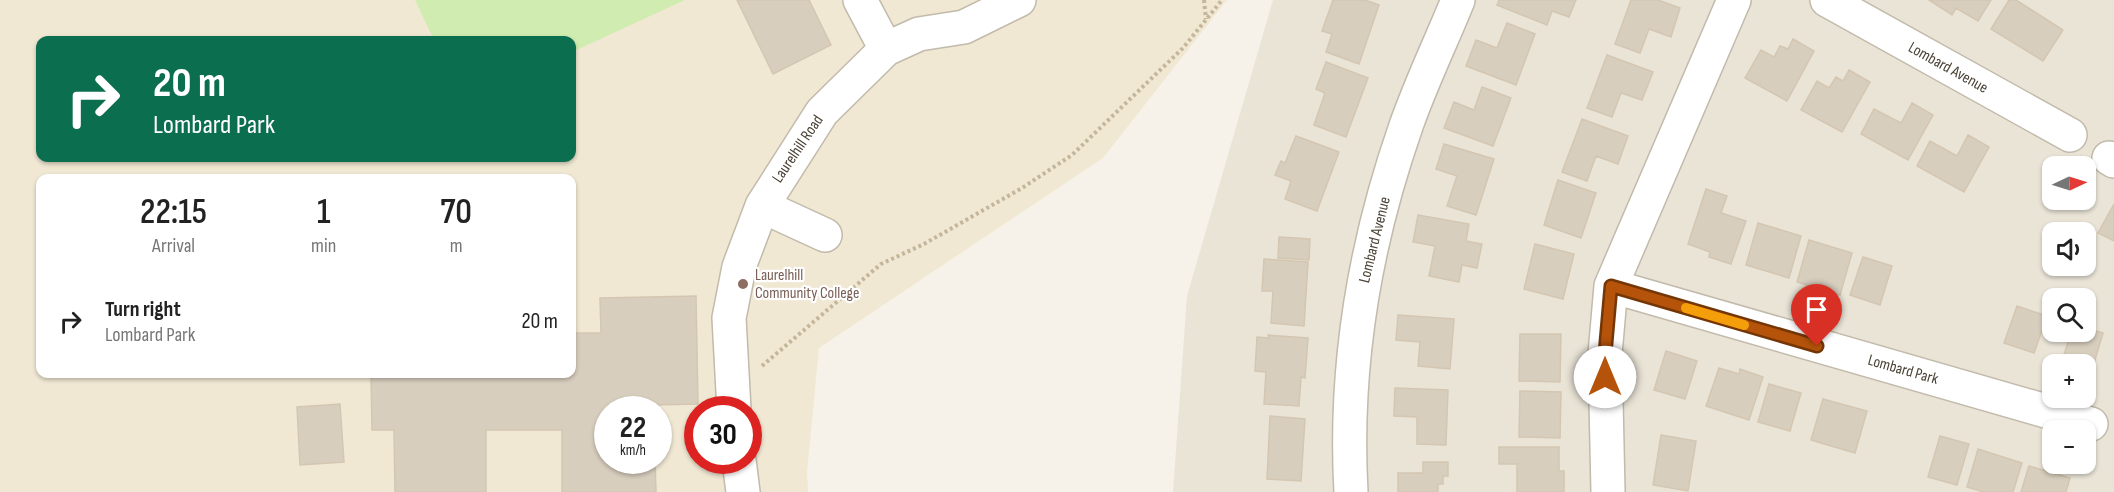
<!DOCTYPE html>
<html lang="en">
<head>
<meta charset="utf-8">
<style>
	:root { --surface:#fff; --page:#f6f6f6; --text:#222; --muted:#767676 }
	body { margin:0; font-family:"Sofia Sans Condensed",sans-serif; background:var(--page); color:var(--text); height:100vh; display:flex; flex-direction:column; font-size:22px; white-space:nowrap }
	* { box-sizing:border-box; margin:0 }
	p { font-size:20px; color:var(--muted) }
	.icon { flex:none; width:33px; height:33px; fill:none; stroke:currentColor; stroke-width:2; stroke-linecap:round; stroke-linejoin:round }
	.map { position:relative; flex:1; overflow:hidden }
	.panel { position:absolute; left:36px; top:174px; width:540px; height:204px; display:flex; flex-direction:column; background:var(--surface); border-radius:12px; box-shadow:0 2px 4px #0004 }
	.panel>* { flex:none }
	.banner { position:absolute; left:36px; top:36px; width:540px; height:126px; border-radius:12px; box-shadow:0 2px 4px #0004; background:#0b6e4f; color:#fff; overflow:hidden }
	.needle { width:39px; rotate:86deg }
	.buttons { position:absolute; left:2042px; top:156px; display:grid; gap:12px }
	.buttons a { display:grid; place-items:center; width:54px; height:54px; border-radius:12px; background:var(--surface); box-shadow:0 2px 4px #0004; font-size:30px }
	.speed { position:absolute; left:594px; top:396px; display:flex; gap:12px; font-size:30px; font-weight:700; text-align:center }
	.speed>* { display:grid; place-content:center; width:78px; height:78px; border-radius:50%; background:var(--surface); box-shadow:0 2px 4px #0004; line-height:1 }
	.speed small { font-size:15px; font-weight:400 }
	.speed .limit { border:9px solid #d22; background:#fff; color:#111 }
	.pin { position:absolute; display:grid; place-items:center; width:51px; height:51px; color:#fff; margin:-62px -26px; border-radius:50% 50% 50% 0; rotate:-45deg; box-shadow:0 0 6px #0007 }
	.pin .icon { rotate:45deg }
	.me { position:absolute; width:66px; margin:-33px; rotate:0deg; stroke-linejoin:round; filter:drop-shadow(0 0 4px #0008) }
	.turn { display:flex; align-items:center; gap:21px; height:126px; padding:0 18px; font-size:27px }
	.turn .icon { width:78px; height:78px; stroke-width:2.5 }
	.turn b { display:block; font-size:42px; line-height:51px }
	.eta { display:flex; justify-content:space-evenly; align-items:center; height:102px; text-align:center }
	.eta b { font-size:36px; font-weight:600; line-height:42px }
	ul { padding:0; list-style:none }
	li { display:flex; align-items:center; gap:18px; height:90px; padding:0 18px }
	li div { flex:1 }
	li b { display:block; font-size:22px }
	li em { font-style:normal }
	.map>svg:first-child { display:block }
	.residential { fill:#eae4d7; fill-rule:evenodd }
	.education { fill:#f0e8d3; fill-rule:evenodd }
	.green { fill:#d1ecb0 }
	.building { fill:#d8cebe; stroke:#d4c6b1; stroke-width:1.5 }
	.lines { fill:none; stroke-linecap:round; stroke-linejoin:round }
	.minor-casing { stroke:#c2baab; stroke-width:36 }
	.path { stroke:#c5b69b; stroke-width:4; stroke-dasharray:3 3; stroke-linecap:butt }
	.minor { stroke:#fff; stroke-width:33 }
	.route-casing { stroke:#753606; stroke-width:15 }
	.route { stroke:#b45309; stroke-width:10 }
	.slow { stroke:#f59e0b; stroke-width:10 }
	.education-dot { fill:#8d6e63; stroke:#fff; stroke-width:2 }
	.labels { text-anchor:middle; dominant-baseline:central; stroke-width:4.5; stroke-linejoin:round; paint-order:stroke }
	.street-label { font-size:16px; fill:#4b4337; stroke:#fff }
	.education-label { font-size:16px; fill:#785e54; stroke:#fff; text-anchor:start }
</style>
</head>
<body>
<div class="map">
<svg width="2114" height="492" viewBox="0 0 2114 492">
	<rect width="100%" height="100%" fill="#f6f2ea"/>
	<path class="residential" d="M1273,0H2114V492H1173L1187,296ZM2052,166H2085V200H2052ZM2052,232H2085V266H2052ZM2052,298H2085V332H2052ZM2052,364H2085V398H2052ZM2052,430H2085V464H2052Z"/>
	<path class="education" d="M0,0H1227L1103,158L819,348L807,472L808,492H0ZM40,40H572V158H40ZM40,178H572V374H40ZM608,410H658V460H608ZM698,410H748V460H698Z"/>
	<path class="green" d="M415,0H685L572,52V40H434Z"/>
	<path class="building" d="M737,0H809L831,45L773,74Z
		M1333,0H1365L1379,5L1359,64L1326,52L1332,34L1322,31Z
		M1499,0H1576L1569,17L1552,11L1547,25L1497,5Z
		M1631,0H1658L1680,8L1671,37L1649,29L1640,53L1615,44Z
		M1929,0H1991L1978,21L1956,8L1952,15Z
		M2009,0H2016L2063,30L2043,61L1991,29Z
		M1507,23L1535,34L1516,85L1466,66L1476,40L1497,48Z
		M1793,39L1814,51L1787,101L1745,78L1761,50L1774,57L1780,46L1788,49Z
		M1607,55L1653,72L1642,100L1621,93L1612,117L1587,108Z
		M1326,62L1368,78L1346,137L1314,125L1325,93L1316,89Z
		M1849,70L1870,82L1842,132L1801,110L1817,81L1829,88L1836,77L1843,81Z
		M1482,87L1511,98L1493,146L1444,128L1454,102L1474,110Z
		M1912,103L1933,115L1908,160L1861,134L1874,109L1901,123Z
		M1582,119L1628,136L1618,164L1596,156L1587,181L1562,172Z
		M1968,135L1989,147L1964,192L1917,166L1930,141L1957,156Z
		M1296,136L1339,152L1317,211L1285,199L1291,181L1275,175L1281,161L1285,163Z
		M1444,144L1494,159L1476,215L1447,206L1457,176L1436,169Z
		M1558,180L1596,193L1581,238L1544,225Z
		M1706,189L1727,196L1721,213L1746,221L1731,264L1709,257L1710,252L1688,244Z
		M2114,204V241L2098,233Z
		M1418,215L1469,224L1466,241L1482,244L1477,268L1462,265L1459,282L1429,276L1435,246L1413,242Z
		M1758,223L1801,236L1789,278L1746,265Z
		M1279,237L1310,239L1309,260L1278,258Z
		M1809,240L1852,253L1840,295L1797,282Z
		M1535,244L1574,254L1563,299L1524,289Z
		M1863,257L1892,266L1880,305L1850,295Z
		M1264,259L1308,262L1304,326L1271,323L1273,291H1262Z
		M696,296L698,404L653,405L654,410H608V460H655L656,492H562V430H486V492H395L394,430H372L371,374H572V333H601L600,298Z
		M2017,306L2047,316L2034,353L2004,343Z
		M1398,315L1454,319L1450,369L1418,366L1420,342L1396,340Z
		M2085,328L2103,333L2092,370L2085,368V364L2062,361L2071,332H2085Z
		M1520,334H1561L1560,382L1519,381Z
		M1268,335L1308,338L1305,378L1301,377L1299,406L1264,404L1266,372L1255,371L1257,337L1269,338Z
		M1666,351L1697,361L1685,399L1654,390Z
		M1719,368L1739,374L1740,369L1763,377L1749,420L1706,406Z
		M1769,384L1801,393L1790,431L1758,422Z
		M1395,388L1448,390L1446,445L1417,444V417L1394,416Z
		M1520,391L1561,392L1560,438L1519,437Z
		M1823,399L1867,411L1855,453L1811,440Z
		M340,404L344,462L300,465L297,407Z
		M1270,416L1305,419L1301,481L1267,479Z
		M1661,435L1696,441L1688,491L1653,485Z
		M1940,436L1969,444L1957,485L1928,477Z
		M1499,447H1559V471H1564V492H1517V464H1499Z
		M1978,449L2022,463L2013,492H1984L1967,487Z
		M1423,462H1448V476H1443V484H1438V492H1398V473H1423Z
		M2029,466L2070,478L2066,492H2021Z"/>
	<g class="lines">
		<defs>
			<path id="minor" d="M860,0L886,49
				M1827,0L2070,135
				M2109,158L2114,161
				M762,206L825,235
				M1611,286L2091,424
				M734,410L729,318L739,267L762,206L822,112L886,49L919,34L964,27L1019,0
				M739,460L743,492
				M1351,492C1344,368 1365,243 1406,126C1421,83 1441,42 1458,0
				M1608,492L1605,354L1611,286L1734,0"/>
		</defs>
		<use href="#minor" class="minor-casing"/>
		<path class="path" d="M1204,0L1206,19
			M762,366L881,264L924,244L1022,188L1072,155L1183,48L1222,0"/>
		<use href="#minor" class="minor"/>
	</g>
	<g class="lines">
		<defs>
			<path id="route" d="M1605,377V354L1611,286L1817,346"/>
		</defs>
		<use href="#route" class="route-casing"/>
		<use href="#route" class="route"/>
		<path class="slow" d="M1686,308L1744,325"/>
	</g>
	<circle class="education-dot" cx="743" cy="284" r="6"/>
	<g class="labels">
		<g class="street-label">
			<text transform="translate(1948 68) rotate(29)">Lombard Avenue</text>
			<text transform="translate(798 149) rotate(-56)">Laurelhill Road</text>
			<text transform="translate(1375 240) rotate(-76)">Lombard Avenue</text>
			<text transform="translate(1903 370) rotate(16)">Lombard Park</text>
		</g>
		<g class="education-label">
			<text x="755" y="275">Laurelhill<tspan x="755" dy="18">Community College</tspan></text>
		</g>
	</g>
</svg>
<div class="buttons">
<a><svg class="needle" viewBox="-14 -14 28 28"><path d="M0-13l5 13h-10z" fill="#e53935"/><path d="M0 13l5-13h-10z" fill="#767676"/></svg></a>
<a><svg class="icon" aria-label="sound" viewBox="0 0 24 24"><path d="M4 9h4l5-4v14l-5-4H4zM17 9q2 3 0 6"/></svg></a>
<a><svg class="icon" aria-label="search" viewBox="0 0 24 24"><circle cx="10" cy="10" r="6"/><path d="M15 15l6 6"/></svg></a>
<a>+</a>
<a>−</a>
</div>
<div class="speed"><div>22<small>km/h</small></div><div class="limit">30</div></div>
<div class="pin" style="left:1817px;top:346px;background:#d93025"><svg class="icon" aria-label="arrive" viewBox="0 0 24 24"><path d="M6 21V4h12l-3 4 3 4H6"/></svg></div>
<svg class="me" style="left:1605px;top:377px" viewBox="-20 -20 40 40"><circle r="19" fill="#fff"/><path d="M0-13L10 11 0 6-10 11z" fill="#b45309"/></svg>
<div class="banner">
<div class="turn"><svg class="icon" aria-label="right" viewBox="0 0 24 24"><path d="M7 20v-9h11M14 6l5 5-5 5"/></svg><div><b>20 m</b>Lombard Park</div></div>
</div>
<section class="panel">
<div class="eta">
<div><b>22:15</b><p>Arrival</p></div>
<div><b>1</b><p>min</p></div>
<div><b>70</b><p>m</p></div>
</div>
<ul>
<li><svg class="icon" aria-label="right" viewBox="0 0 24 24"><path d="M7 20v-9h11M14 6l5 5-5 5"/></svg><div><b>Turn right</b><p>Lombard Park</p></div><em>20 m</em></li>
</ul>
</section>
</div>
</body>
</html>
